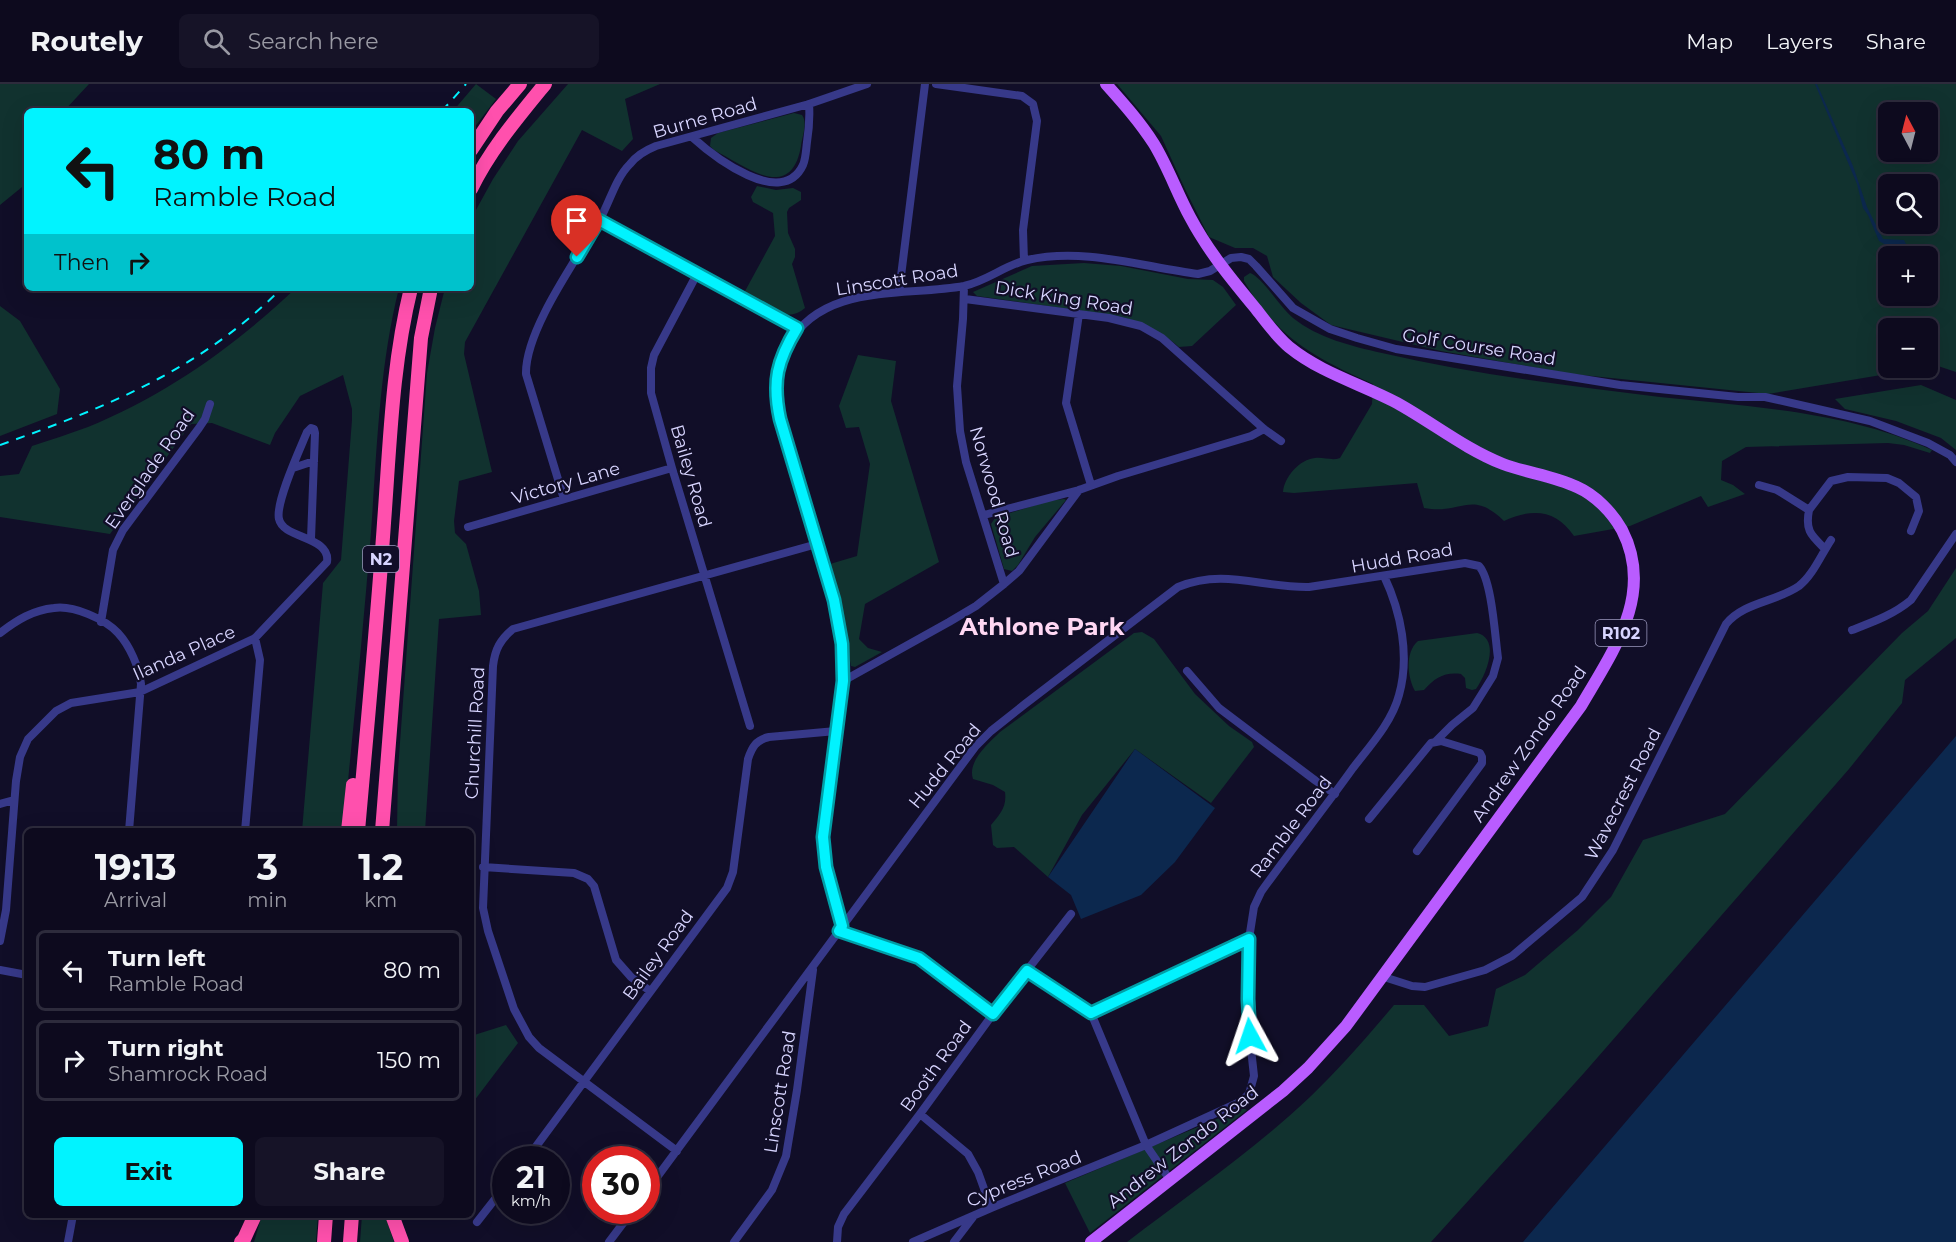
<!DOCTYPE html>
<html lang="en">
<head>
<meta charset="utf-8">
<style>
	:root { --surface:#0d0a1e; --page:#161327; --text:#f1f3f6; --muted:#9a9aa4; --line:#2d2b3c; --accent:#01f3ff }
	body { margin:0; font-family:Montserrat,sans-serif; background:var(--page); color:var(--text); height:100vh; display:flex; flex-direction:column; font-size:22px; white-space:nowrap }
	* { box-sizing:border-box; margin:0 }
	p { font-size:20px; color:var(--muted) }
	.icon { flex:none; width:33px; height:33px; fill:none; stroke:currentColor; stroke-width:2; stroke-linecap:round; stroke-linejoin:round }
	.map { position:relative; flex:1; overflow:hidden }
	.sheet { position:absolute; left:24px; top:744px; width:450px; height:390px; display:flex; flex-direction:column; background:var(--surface); border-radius:9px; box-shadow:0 6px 24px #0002,0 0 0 2px var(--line) }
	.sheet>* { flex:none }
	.top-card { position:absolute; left:24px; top:24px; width:450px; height:183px; border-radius:9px; box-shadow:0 6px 24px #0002,0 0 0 2px var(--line); background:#01f3ff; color:#111; overflow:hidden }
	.needle { width:39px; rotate:353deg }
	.fabs { position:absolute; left:1878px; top:18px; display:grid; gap:12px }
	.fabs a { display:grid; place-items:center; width:60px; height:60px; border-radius:9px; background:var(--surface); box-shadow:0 6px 24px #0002,0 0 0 2px var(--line); font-size:30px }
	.speed { position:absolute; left:492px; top:1062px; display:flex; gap:12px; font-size:30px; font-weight:700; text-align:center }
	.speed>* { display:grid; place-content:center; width:78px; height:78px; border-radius:50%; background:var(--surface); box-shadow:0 6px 24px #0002,0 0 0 2px var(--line); line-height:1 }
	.speed small { font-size:15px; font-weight:400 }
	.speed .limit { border:9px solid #d22; background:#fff; color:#111 }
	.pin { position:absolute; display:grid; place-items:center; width:51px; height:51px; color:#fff; margin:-62px -26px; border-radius:50% 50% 50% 0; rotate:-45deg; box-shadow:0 0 6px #0007 }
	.pin .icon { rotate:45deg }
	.me { position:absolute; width:66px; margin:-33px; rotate:355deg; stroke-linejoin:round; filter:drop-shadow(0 0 4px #0008) }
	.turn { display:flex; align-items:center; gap:21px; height:126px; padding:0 30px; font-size:27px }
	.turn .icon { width:78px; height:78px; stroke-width:2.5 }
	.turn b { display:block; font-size:42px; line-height:51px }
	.then { display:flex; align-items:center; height:57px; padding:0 30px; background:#0003; gap:12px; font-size:22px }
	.eta { display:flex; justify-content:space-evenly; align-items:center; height:102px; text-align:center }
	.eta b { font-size:36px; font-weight:700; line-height:42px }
	.action { display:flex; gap:12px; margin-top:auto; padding:12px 30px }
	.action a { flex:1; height:69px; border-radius:9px; background:var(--accent); color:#111; font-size:24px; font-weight:700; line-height:69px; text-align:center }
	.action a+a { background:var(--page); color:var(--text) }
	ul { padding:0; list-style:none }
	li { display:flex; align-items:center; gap:18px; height:81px; margin:0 12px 9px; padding:0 18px; border:3px solid var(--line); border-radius:9px }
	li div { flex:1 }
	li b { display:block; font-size:22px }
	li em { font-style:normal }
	header { display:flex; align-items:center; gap:36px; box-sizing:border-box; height:84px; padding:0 30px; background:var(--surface); border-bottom:2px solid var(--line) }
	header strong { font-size:28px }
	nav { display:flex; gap:33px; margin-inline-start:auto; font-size:21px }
	.search { width:420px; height:54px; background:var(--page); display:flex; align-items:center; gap:15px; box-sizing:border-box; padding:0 21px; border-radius:9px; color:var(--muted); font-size:22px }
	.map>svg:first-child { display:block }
	.green { fill:#11322f; fill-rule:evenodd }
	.water { fill:#0c284e }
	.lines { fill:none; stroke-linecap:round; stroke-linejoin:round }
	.minor { stroke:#373989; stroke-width:8 }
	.primary { stroke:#b95cff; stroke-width:12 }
	.motorway { stroke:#ff50ad; stroke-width:14 }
	.rail { stroke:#01f3ff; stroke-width:2; stroke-dasharray:9 8; stroke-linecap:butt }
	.route-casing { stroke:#019ea6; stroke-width:15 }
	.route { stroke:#01f3ff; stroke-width:10 }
	.labels { text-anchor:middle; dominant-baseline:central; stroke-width:4.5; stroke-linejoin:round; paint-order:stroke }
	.shield { fill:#110e28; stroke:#9c99be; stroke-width:1.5 }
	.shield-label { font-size:16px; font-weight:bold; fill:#d8d5ff }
	.street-label { font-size:18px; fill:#d8d5ff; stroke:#110e28 }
	.district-label { font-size:24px; font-weight:bold; fill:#ffd7f3; stroke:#110e28 }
</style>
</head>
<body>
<header>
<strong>Routely</strong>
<div class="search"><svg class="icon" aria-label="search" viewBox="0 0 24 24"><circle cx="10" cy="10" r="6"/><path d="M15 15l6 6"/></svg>Search here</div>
<nav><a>Map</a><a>Layers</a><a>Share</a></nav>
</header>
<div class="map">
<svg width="1956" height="1158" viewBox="0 0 1956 1158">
	<rect width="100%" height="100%" fill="#110e28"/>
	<path class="green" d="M0,0H89L64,27H27V99L0,121Z
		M476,0L496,15L471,48V27H453Z
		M568,0H660L625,15L633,55L622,67L582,46L465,258L464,270L492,388L459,397L454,437L455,449L466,460L479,507L481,531L439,535L425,747H397L398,686L427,289L435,244L445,204H471V135L493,95L518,57Z
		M1117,0H1956V288L1935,281L1928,283V244H1888V284H1923L1768,310L1572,290L1441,267L1331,241L1301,219L1273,193L1267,172L1253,164H1235L1209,153L1185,105L1161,52ZM1888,28H1928V68H1888ZM1888,100H1928V140H1888ZM1888,172H1928V212H1888Z
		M794,29L802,31C808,39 802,53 801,62C791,120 745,82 714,66L710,62L711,54L718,49Z
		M757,102L776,106L793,104L801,108V116L789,124L787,128L788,149L795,165V173L792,180L805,224C798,230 791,232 782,230L744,209L775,152L773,129L753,118L751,113Z
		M1084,179L1121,182L1188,195L1213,196L1223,203L1236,221L1192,262L1179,263C1160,247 1143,238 1118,232L977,212L973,208L1032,182Z
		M1250,189C1262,193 1280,223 1293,234C1318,254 1351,262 1382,269C1473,290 1567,302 1660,313C1752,323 1847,327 1932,366L1930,369L1904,361L1888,359L1746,363L1722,377L1721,396L1733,401L1745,410L1708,423L1701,412L1630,442L1574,452C1556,425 1532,424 1504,437C1471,405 1463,431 1424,424L1417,399L1294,409L1283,408C1284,393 1300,375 1315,374C1324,373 1332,377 1340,374L1372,320L1373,300C1315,274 1277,254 1244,197V193Z
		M296,204H399C379,284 377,366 371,448C363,548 353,647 343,747H302L323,499L341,476L352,336V325L343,291L300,312L275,349L270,361L212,339L191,340L110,450L0,433V392L19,390L32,362C50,356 69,350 88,343C166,311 235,262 296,204Z
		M0,222L20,237L60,305L57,330L0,352Z
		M858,271L896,277L891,317L939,478L865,520L859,555L868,564L882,568L855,583L851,582L850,577L844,534L830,480L857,472L870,380L859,343L846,344L839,322Z
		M1921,301L1956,316V366L1941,354L1896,337L1845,325L1835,315Z
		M1064,415L1066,416L1035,453L1018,481L1012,487L1004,485L991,440L995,434L1048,417Z
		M1956,484V554L1905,596L1902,619L1849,685L1584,989L1431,1158H1127C1188,1111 1254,1066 1310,1013C1340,984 1367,953 1394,921H1424L1449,952L1488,942L1496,905L1525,891L1578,846L1611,813L1643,756L1725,730L1902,549L1928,527Z
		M1142,548L1154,555L1195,610L1229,642L1252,658L1254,663L1211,719L1135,665L1082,731L1048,793L1014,763L997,764L993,761L991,741C1000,730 1007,723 1005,708L993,701L973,695C967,677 989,659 1000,648L1134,549Z
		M1477,549C1501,555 1486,591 1476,605L1472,606L1466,604L1465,594L1461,590C1444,588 1435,594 1424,606L1415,607C1407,593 1405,568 1418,557Z
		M506,941L518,959L471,1021V952Z
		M1243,1024L1247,1026L1090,1149L1065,1099Z
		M262,1131H318L316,1158H254Z
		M362,1131H385L394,1158H360Z"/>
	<path class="water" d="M1815,0H1817L1853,82L1867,123L1883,155L1904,156L1906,160L1890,162L1892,172L1888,173L1886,161L1879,157L1868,131L1863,124L1857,100Z
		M1956,652V1158H1523Z
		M1135,665L1215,724L1175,778L1141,811L1081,835L1071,811L1048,793Z"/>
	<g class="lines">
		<path class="minor" d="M936,0L1022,12L1033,20L1037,37L1023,146L1024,177
			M692,53C713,72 782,126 803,81C806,74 806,65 807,58C809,45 810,33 809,20
			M599,136L797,244
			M697,190L654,271L651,284V309L672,384L750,642
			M964,202L963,235L957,302L960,347L966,378L1004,500
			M899,208L925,0
			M965,215L1109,234L1141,242L1162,254L1264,345L1281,357
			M1079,230L1066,319L1091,401
			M293,384L314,377
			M1759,401L1777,406L1809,426C1805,447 1811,451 1825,465
			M564,415L526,290C525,246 577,175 599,137C610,118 615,95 630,80C637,71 646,66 656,62L809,20L867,0
			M1809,426L1831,397L1848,393L1887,394L1899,399L1916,413L1919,427L1911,447
			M984,431L1079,406L1118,392L1251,352L1264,345
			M468,443L672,384
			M101,538L113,466L123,446L199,344L205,335L210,320
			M1852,546C1873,538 1893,531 1911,516L1956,450
			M0,549C17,536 33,526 54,524C73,521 105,535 118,549C130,562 139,583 141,600L129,747
			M1187,587L1219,624L1316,697L1335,710
			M843,597L949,538L976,522L1004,500L1019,487L1079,406
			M0,720L14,716
			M1369,735L1431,659L1441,657L1480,669L1482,673V679L1417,767
			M245,747L260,576L255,554
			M483,783L574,789L588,795L594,802L616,876L631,893L650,907
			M842,842L826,783L823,753L843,597L842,560L834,515L780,335C774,308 774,285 788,261C823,198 904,213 964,202C987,197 1005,181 1027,176C1084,163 1143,183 1198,190L1210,187L1231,174L1241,173L1249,175L1256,182L1293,224L1330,245L1357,254L1396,265L1620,301L1738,313H1765L1870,337L1928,359L1950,371L1956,378
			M839,847L913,871L993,930
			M0,857L6,826L16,697L20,673L28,655L56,627L71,619L140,608L255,554L327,478C331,452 283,455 279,435C275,419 300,365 307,348L311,344L314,345L315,349L311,455
			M0,886L27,891
			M1027,887L1091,929L1146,1061L1170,1096
			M1384,893L1412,902L1425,903L1485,886L1512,872L1582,813L1613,766L1726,540C1744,518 1776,518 1799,502C1813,491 1821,471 1831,456
			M1091,929L1249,855L1254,823L1261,808C1291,766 1323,726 1353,684C1370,662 1392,638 1399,611C1410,572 1401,528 1384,492
			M920,1030L968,1070L978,1088L991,1124
			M677,1067L539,964L529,953L514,925L488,847L483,824L493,582C495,565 500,556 513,545L817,460
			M526,1076L727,804L733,788L748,675C752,663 756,656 769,653L836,647
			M646,1108L975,663L991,647L1025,620L1178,503C1225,484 1261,504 1309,503L1465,479L1479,482C1492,496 1495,553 1498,574L1493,592L1473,624L1452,641L1436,657
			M477,1138L506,1101
			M68,1158L73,1131
			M609,1158L633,1126
			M734,1158L772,1106L786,1072L797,1006L813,886
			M837,1158L838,1143L844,1130L920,1030L993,930L1071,830
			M913,1158L991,1124L1146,1061L1240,1018L1249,1010L1254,992L1248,938L1249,855
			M954,1158L973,1133"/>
		<path class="primary" d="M1091,1158L1283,1007L1308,984L1346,942L1581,622C1613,567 1655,510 1622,446C1612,428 1595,411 1577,403C1554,392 1527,389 1503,380C1465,365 1433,339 1397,319C1361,300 1321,289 1289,263C1276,252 1266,238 1256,225C1232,196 1208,167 1190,133C1177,109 1168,83 1154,60C1140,38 1123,19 1106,0"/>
		<path class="motorway" d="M471,66L497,27L520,0
			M471,105C490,66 518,33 545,0
			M348,747L353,701
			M358,747C367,644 377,541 384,439C390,359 392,281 411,204
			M382,747L421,254L431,204
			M392,1131L402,1158
			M241,1158L244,1155L255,1131
			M324,1158L326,1131
			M350,1158L352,1131"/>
		<path class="rail" d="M442,27L466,0
			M0,361C107,323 200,286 282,204"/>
	</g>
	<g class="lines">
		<defs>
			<path id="route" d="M577,173L599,136L797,244C777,277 772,297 780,335L834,516L842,560L843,597L823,753L826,783L842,842L839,847L919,874L993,930L1027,887L1091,929L1249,855L1248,915L1250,952"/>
		</defs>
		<use href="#route" class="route-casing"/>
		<use href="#route" class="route"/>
	</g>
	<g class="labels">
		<g class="shield">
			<rect x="363" y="462" width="36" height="26" rx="4.5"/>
			<rect x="1595.5" y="536" width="51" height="26" rx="4.5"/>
		</g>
		<g class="shield-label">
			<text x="381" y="475">N2</text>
			<text x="1621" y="549">R102</text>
		</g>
		<g class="street-label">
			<text transform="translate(705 34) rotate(-16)">Burne Road</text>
			<text transform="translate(897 196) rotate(-9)">Linscott Road</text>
			<text transform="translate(1064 214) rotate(9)">Dick King Road</text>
			<text transform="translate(1479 263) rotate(9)">Golf Course Road</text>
			<text transform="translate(150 385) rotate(-55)">Everglade Road</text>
			<text transform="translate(691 392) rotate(74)">Bailey Road</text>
			<text transform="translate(566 399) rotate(-16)">Victory Lane</text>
			<text transform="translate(994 408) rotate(74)">Norwood Road</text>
			<text transform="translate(1402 474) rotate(-10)">Hudd Road</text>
			<text transform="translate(184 569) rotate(-24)">Ilanda Place</text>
			<text transform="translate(475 649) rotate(-87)">Churchill Road</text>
			<text transform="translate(1529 660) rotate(-55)">Andrew Zondo Road</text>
			<text transform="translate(945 682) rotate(-51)">Hudd Road</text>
			<text transform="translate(1623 710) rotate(-63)">Wavecrest Road</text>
			<text transform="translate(1291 743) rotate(-53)">Ramble Road</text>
			<text transform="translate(658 871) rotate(-54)">Bailey Road</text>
			<text transform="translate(936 982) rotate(-54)">Booth Road</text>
			<text transform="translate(780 1008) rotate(-81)">Linscott Road</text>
			<text transform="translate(1183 1063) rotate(-38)">Andrew Zondo Road</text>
			<text transform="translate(1024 1095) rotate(-22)">Cypress Road</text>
		</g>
		<g class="district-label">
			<text x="1042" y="542">Athlone Park</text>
		</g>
	</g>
</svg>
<div class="fabs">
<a><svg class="needle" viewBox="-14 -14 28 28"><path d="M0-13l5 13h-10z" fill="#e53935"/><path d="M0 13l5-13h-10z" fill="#9a9aa4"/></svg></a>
<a><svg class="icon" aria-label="search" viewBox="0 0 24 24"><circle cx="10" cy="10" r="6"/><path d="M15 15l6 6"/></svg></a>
<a>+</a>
<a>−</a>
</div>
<div class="speed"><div>21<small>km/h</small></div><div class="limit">30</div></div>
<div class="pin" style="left:577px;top:173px;background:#d93025"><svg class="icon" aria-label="arrive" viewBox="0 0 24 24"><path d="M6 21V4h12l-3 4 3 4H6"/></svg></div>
<svg class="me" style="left:1250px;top:952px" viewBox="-20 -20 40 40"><path d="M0-17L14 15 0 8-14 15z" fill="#01f3ff" stroke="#fff" stroke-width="4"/></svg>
<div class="top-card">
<div class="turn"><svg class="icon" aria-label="left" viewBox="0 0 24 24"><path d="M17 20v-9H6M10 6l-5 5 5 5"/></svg><div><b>80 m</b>Ramble Road</div></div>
<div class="then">Then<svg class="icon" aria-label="right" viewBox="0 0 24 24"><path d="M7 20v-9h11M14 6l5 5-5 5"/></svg></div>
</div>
<section class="sheet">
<div class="eta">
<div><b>19:13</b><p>Arrival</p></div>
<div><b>3</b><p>min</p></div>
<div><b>1.2</b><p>km</p></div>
</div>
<ul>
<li><svg class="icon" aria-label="left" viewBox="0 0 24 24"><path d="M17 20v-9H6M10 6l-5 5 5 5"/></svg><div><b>Turn left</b><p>Ramble Road</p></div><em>80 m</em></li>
<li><svg class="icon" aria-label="right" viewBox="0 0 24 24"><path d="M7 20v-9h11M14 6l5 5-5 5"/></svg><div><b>Turn right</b><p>Shamrock Road</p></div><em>150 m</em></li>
</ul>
<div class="action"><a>Exit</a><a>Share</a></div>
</section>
</div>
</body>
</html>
